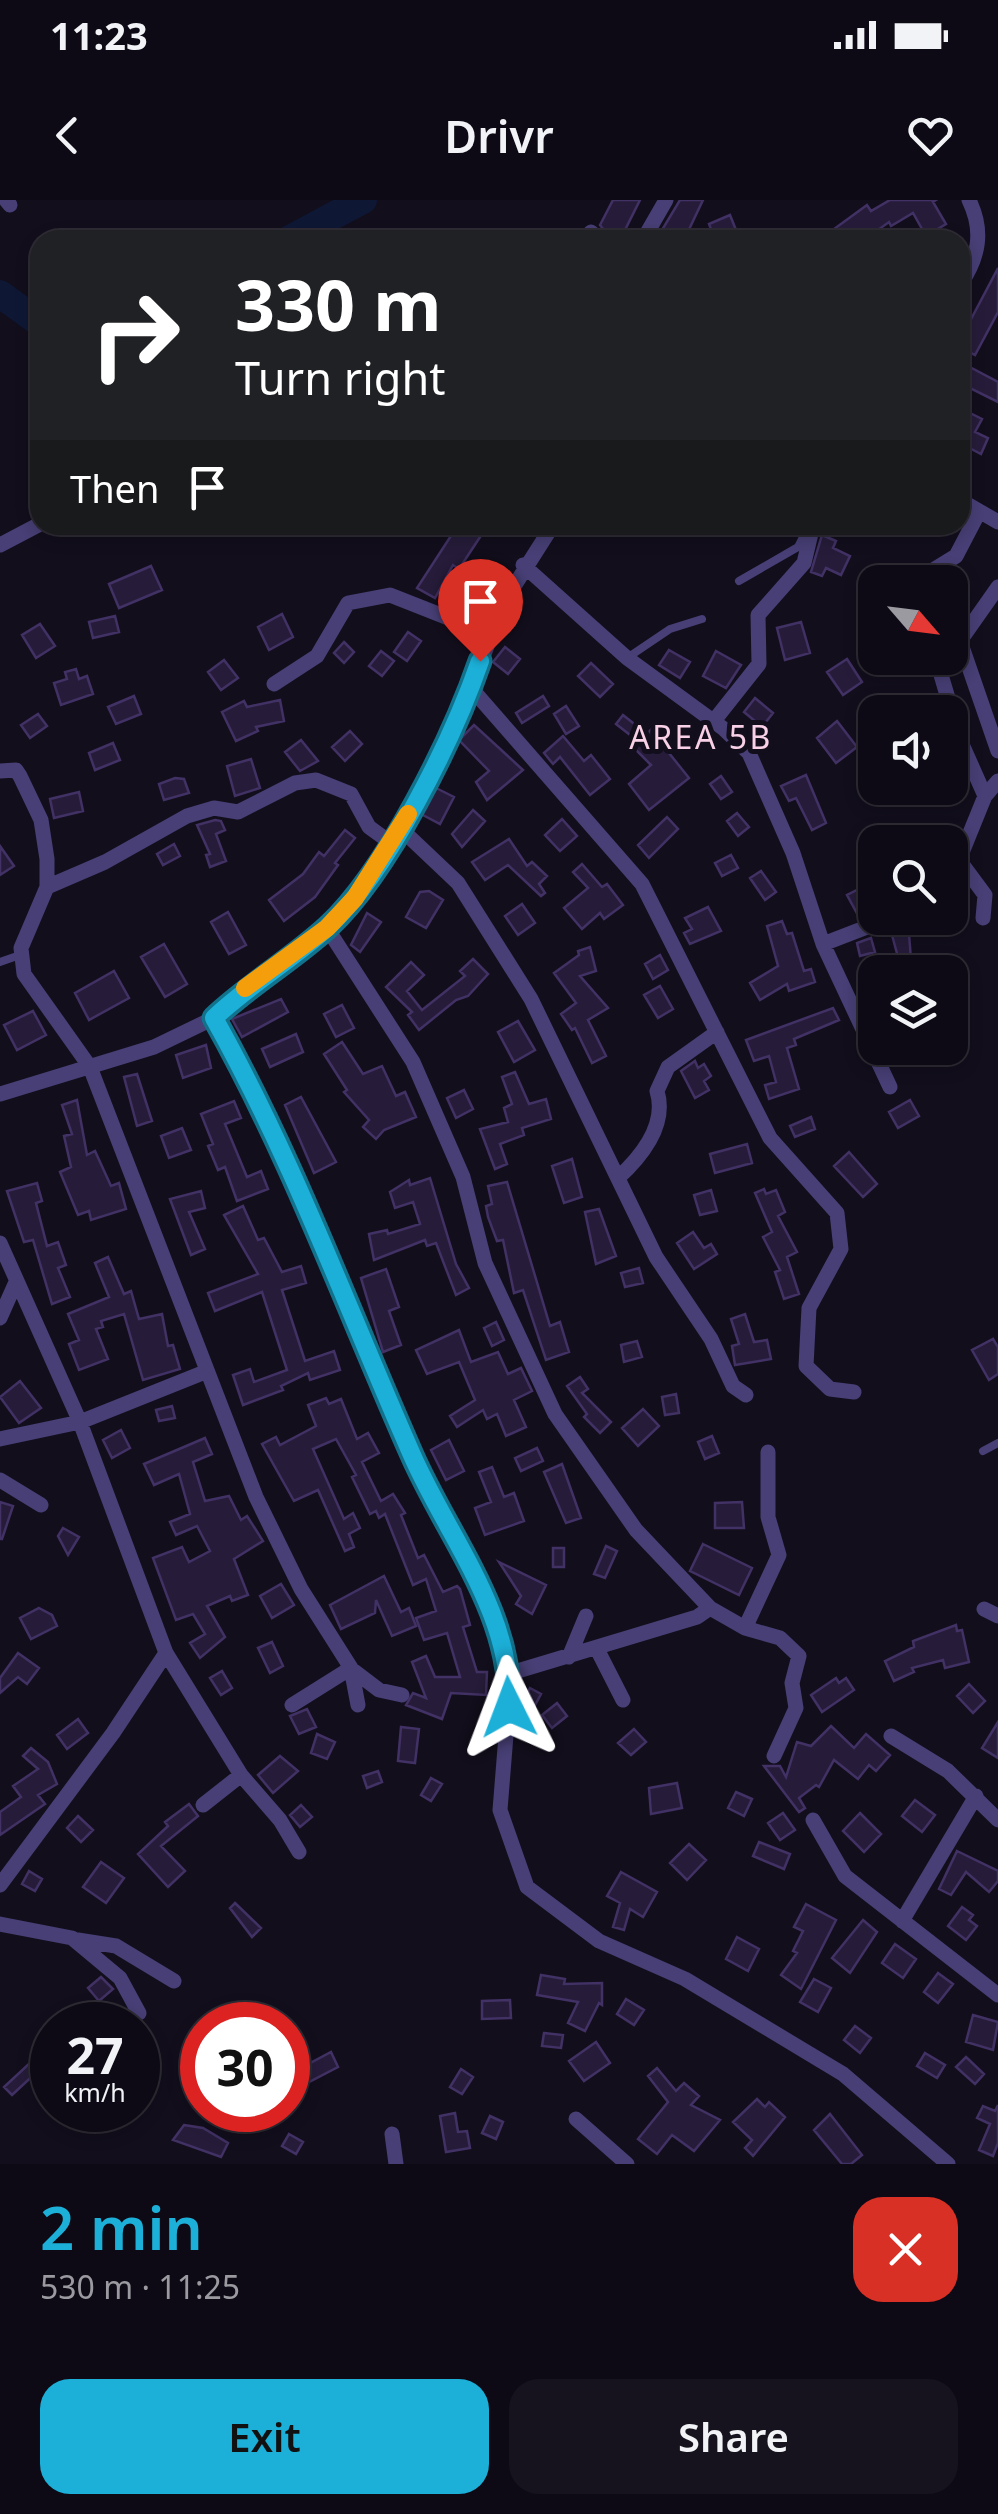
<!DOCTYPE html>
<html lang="en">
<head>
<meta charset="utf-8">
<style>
	:root { --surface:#0e0a15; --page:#17131e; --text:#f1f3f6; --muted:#9b9aa0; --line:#2e2b34; --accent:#1cafd8 }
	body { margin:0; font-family:"Noto Sans",sans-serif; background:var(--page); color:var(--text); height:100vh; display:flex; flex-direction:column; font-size:38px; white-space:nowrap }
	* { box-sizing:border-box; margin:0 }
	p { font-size:32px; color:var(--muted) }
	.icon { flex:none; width:55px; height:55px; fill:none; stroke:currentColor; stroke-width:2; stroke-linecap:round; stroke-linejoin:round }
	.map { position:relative; height:1964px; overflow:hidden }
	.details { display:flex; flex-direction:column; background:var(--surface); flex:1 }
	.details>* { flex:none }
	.hud { position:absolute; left:30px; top:30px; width:940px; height:305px; border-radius:30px; box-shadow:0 5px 15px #0003,0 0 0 2px var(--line); background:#202124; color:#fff; overflow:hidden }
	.needle { width:65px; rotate:118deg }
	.buttons { position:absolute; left:858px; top:365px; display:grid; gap:20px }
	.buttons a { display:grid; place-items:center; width:110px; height:110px; border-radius:20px; background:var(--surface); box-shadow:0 5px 15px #0003,0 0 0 2px var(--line); font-size:50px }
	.speed { position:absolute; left:30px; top:1802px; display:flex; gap:20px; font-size:50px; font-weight:700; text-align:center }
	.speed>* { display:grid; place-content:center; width:130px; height:130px; border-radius:50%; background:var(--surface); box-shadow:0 5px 15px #0003,0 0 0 2px var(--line); line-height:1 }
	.speed small { font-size:25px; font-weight:400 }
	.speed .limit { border:15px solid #d22; background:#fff; color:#111 }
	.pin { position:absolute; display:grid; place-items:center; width:85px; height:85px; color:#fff; margin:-102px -42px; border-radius:50% 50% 50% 0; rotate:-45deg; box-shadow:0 0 10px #0007 }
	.pin .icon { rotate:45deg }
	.me { position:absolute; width:110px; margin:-55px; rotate:357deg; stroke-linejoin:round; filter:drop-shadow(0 0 8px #0008) }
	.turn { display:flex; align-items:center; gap:35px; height:210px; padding:0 40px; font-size:45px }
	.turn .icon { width:130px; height:130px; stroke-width:2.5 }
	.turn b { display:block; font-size:70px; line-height:85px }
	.then { display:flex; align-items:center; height:95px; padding:0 40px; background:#0003; gap:20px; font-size:38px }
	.round { display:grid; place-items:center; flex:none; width:105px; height:105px; border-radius:30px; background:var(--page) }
	.summary { display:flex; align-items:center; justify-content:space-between; height:170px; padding:0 40px }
	h1 { font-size:60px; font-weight:600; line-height:75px; color:var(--accent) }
	.button { display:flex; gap:20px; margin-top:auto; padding:20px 40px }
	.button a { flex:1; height:115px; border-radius:30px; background:var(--accent); color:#111; font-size:40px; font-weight:600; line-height:115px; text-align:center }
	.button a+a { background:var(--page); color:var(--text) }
	.status { display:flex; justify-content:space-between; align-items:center; height:70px; padding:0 50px; background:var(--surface); direction:ltr }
	.status svg { height:28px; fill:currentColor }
	header { display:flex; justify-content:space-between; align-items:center; height:130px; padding:0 40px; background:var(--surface); font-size:45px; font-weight:600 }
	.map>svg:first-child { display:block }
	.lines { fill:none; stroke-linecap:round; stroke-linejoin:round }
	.river { stroke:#0e1835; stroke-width:28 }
	.building { fill:#261c3a; stroke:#413164; stroke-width:2.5 }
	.lane { stroke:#473f75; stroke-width:8 }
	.street { stroke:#473f75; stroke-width:15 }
	.route-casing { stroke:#12728c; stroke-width:25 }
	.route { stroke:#1cafd8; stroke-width:18 }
	.slow { stroke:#f59e0b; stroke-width:18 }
	.labels { text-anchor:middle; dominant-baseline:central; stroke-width:10; stroke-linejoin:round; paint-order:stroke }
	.quarter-label { font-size:32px; letter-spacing:2.5px; fill:#f9d1e6; stroke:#120e1c }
</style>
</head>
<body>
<div class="status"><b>11:23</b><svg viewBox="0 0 49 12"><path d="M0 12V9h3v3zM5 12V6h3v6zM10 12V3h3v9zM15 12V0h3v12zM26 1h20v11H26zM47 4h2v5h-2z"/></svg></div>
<header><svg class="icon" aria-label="back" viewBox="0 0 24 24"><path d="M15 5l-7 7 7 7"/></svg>Drivr<svg class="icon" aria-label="heart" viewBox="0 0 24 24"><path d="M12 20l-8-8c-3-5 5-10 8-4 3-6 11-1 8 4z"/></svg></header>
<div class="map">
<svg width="998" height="1964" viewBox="0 0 998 1964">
	<rect width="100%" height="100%" fill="#120e1c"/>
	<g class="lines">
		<path class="river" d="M288,40L363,0
			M0,94L40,123"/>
	</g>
	<path class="building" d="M613,0H640L620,40H612L600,25Z
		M680,0H703L684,40H656Z
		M890,0H936L933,2L946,24L926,36L913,13L891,26L889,22L864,40H819L867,5L871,11Z
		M730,15L740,40H715L709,24Z
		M998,68V112L975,155L960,147V140Z
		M964,164L998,182V202L960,183Z
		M960,208L982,219L975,232L988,238L981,254L960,243Z
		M458,325H488L459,369L453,365L435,398L417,388Z
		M822,335L836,341L833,348L850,356L841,375L826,368L822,376L811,372Z
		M151,366L162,390L119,408L109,384Z
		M282,414L293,437L269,450L258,427Z
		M115,416L119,432L93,438L89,422Z
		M801,422L810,453L785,460L777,428Z
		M40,424L55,446L36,458L22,435Z
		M408,432L421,441L407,461L394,452Z
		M344,442L354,452L344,463L334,453Z
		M505,447L520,459L508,474L493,462Z
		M669,450L690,462L680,478L659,465Z
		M381,451L394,461L382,476L369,466Z
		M716,451L741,465L726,488L703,476Z
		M847,459L862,482L843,495L827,472Z
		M224,460L238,478L221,490L208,472Z
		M591,463L613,484L600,497L578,476Z
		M76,469L79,479L87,476L93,494L61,505L54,483L67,479L65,472Z
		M134,496L141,514L116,524L108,507Z
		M543,496L549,506L522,523L516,513Z
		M755,498L773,513L762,527L744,512Z
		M280,500L284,521L256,527L258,531L236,541L222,512L244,501L247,507Z
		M566,506L579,526L566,534L554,514Z
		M38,514L47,526L30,538L21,525Z
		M623,515L647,534L654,526L666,538L661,543L689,578L649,610L629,584L651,565L634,548L639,542L616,524Z
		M837,521L857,547L836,563L817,538Z
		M474,525L523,570L487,600L476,582L489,571L459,540Z
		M350,531L362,544L345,561L332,547Z
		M563,536L584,561L591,555L610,579L590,595L560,557L553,564L544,553Z
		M301,540L318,561L300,571L285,552Z
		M113,543L120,560L95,570L89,553Z
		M251,559L260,588L235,596L227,566Z
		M806,575L826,623L812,630L796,598L789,601L781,586Z
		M721,576L732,592L721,599L710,584Z
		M175,578L184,579L189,593L164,600L159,584Z
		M434,587L454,597L440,624L421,614Z
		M79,592L83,611L54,618L50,599Z
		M473,610L485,621L462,647L452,634Z
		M737,613L749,627L738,636L727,621Z
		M667,617L678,629L649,658L638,645Z
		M562,619L577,636L560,651L545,635Z
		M215,620L221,621L225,630L216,634L226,661L210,667L206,655L210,654L197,625Z
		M345,630L355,638L335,663L338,665L315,697L284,721L269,700L303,674L319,652L324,656Z
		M509,639L527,666L532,662L547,676L539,684L545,693L541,696L508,665L485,680L472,662Z
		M174,644L180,656L163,665L157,654Z
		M0,646L14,666L0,675Z
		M731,655L738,668L722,676L715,663Z
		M582,664L602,687L607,684L623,705L604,719L600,713L582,729L564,708L588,688L573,672Z
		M761,671L776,692L765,700L750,678Z
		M859,689L871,710L859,717L847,695Z
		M429,691L443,700L426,728L406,717L420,692Z
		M522,704L535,723L518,735L505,716Z
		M708,707L721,731L690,744L684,733L692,729L685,718Z
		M228,712L246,745L229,754L211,722Z
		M367,713L381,722L360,752L351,745Z
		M782,721L787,734L792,733L804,771L811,769L815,782L789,791L787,784L760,800L750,783L778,766L767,726Z
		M909,734L912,772H902L892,735Z
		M871,738L875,752L860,756L857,743Z
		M164,744L187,784L165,797L141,757Z
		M590,747L596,771L580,776L608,808L588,820L606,856L592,863L575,828L572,830L561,814L576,803L554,773L579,755L578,751Z
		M660,755L668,770L653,779L645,764Z
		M473,759L488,774L468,796L456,800L419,830L408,815L412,812L386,787L411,762L424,775L407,791L422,810L465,776L460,771Z
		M114,771L129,798L89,820L75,793Z
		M660,786L673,809L658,818L644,795Z
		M281,799L288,812L242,837L232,819Z
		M342,805L354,828L336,837L324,814Z
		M833,808L839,820L794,839L796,845L787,848L799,889L769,899L765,885L776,882L769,856L754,861L746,840Z
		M33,811L46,835L17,850L4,825Z
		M518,821L535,850L514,862L498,832Z
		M296,834L303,852L270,867L262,849Z
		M342,842L363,874L382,866L396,896L405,892L416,917L384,930L376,939L363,927L369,920L344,892L347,890L324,854Z
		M206,845L211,868L183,878L176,855Z
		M695,861L698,868L704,864L711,876L704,881L709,890L695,898L681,871Z
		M515,872L529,904L546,899L551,919L522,928L524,935L500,944L507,964L495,969L480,929L508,922L504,908L512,904L502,877Z
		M137,874L152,921L137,926L124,877Z
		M464,890L473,909L456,918L447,898Z
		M301,897L336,962L314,973L285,905Z
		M77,900L87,955L95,951L111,986L119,983L126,1009L91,1020L89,1011L78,1015L60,972L71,967L64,936L72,934L62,905Z
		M910,900L919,916L898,928L889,912Z
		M234,901L241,918L225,924L247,977L261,971L268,989L237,1001L225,967L218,970L208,946L213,944L201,914Z
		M811,917L815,929L795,937L790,926Z
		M182,928L191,950L169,958L161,936Z
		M747,944L752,963L715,973L710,954Z
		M849,952L877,984L863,997L834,966Z
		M572,959L582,997L564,1003L552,966Z
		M430,978L456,1064L469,1088L456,1095L436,1043L427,1046L425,1040L374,1060L369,1034L387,1030L388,1034L420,1024L413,1002L395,1008L390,992L409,980L410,985Z
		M507,982L550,1126L560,1122L569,1152L546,1160L523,1090L514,1093L503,1040L497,1041L488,1017L486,1006L492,1004L488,986Z
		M37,983L42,1001L36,1003L47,1046L58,1042L66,1065L58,1068L70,1097L52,1104L33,1040L24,1042L7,991Z
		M764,989L766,994L776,990L785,1012L778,1016L797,1052L787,1057L799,1094L784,1099L775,1072L780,1070L763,1037L772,1032L755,993Z
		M711,990L717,1011L700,1015L694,995Z
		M201,991L205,1008L189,1012L205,1049L191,1055L170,999Z
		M243,1006L258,1040L264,1038L282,1072L301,1066L306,1083L282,1090L305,1161L334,1151L340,1170L310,1180L308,1173L281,1186L283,1190L243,1205L233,1175L250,1169L254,1182L287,1170L262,1092L215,1111L208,1093L258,1074L224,1015Z
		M599,1009L616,1056L596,1064L585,1012Z
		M693,1032L704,1048L711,1044L717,1054L694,1069L677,1043Z
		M108,1057L124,1094L131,1091L139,1119L162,1114L168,1146L173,1145L180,1169L143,1180L124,1114L101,1121L103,1127L96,1129L108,1159L79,1170L69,1144L79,1140L68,1114L109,1097L95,1063Z
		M639,1068L643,1083L625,1087L621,1073Z
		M386,1069L399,1107L389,1111L401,1145L383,1152L361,1078Z
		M745,1114L754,1142L767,1140L771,1159L735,1165L732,1146L739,1144L731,1119Z
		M496,1122L504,1140L492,1146L484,1128Z
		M459,1130L471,1162L498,1152L508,1174L521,1168L532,1191L514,1200L526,1227L506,1236L497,1214L487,1219L483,1210L457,1227L450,1216L475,1200L459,1162L427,1174L416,1150Z
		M993,1139L998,1147V1174L989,1180L972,1150Z
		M637,1141L642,1157L624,1162L621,1145Z
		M580,1177L588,1189L582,1193L611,1222L600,1233L584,1217L587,1214L567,1186Z
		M20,1181L41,1208L19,1223L0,1197Z
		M676,1194L679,1213L665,1215L662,1197Z
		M326,1198L329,1204L341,1199L357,1239L368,1233L379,1253L362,1262L381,1301L393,1294L405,1313L401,1315L418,1358L424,1355L443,1392L457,1386L460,1389L470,1425L463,1427L477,1472H487L486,1495L451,1493L442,1519L406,1505L413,1493L426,1498L412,1462L426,1456L435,1477H460L447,1433L424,1440L416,1418L436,1411L426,1379L413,1385L385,1314L379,1318L376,1311L370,1314L352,1277L356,1275L336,1239L313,1249L344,1319L353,1313L360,1328L349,1334L354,1347L345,1351L318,1290L294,1301L262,1244L276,1237L280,1245L316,1226L308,1205Z
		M172,1206L175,1218L159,1221L156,1210Z
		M643,1209L659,1226L638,1246L622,1228Z
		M121,1230L130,1248L112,1258L103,1240Z
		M712,1236L719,1253L705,1259L698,1242Z
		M205,1238L212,1254L193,1262L205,1301L229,1296L241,1320L247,1316L263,1341L234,1359L248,1395L232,1401L230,1396L207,1406L225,1437L200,1458L190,1443L205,1434L193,1414L176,1420L153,1358L182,1347L189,1362L210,1351L197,1326L176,1335L170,1322L190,1314L179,1274L154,1285L144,1264Z
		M449,1240L464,1271L446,1280L431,1250Z
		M537,1248L543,1261L521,1271L515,1258Z
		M562,1264L581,1318L566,1323L544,1272Z
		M492,1267L504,1297L514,1293L524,1321L485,1335L475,1308L491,1302L479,1272Z
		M0,1302L13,1306L2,1339H0Z
		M742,1302L744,1328H715V1303Z
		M63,1328L79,1337L68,1355L58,1336Z
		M703,1344L752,1368L739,1395L690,1371Z
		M606,1346L617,1351L605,1378L594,1374Z
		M553,1348H564V1367H553Z
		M499,1362L546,1385L532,1414L516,1404L521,1396Z
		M384,1376L401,1412L409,1408L416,1426L392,1436L376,1400L375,1413L341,1429L330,1405Z
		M281,1384L294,1405L272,1418L260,1396Z
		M39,1408L52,1415L57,1426L31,1439L20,1418Z
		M956,1425L957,1431L962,1430L969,1462L945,1468L943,1460L912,1468L914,1472L894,1481L885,1461L914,1447L913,1441Z
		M272,1442L283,1466L270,1473L258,1448Z
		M18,1453L39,1468L27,1484L18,1477L0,1493V1478Z
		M222,1471L232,1488L221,1495L210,1478Z
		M836,1478L839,1483L846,1478L854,1490L822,1512L811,1495Z
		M969,1484L985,1501L973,1513L957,1496Z
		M530,1488L541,1494L533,1509L520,1505Z
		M557,1503L567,1516L552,1528L542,1515Z
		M307,1509L316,1527L299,1534L290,1516Z
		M78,1519L88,1533L67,1549L57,1535Z
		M998,1522V1558L982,1548Z
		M831,1526L854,1548L866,1534L890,1555L876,1571L869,1565L858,1579L834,1560L819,1587L816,1585L799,1598L805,1608L799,1612L764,1566H780L786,1577L797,1542L811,1546Z
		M401,1527L419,1529L415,1563L398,1561Z
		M634,1529L646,1542L631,1555L618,1543Z
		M317,1534L335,1542L327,1559L311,1553Z
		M31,1548L48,1562L57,1584L38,1595L45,1604L0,1635V1612L21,1597L13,1586L38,1569L23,1556Z
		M280,1556L298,1571L273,1593L258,1575Z
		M378,1571L382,1582L367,1588L363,1576Z
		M431,1578L442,1584L431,1601L421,1595Z
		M677,1583L682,1608L651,1614L649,1588Z
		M736,1592L752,1599L744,1616L728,1608Z
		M915,1600L935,1615L922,1632L902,1616Z
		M189,1604L198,1616L161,1646L185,1671L168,1687L138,1654L168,1626L165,1622Z
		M301,1605L312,1617L300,1627L290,1615Z
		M783,1613L795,1630L780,1640L768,1623Z
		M860,1613L881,1634L864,1652L843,1631Z
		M78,1616L93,1630L81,1642L67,1628Z
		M759,1642L790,1654L784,1669L753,1656Z
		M689,1644L706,1660L687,1680L670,1663Z
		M957,1651L998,1671V1681L989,1692L966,1672L951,1695L939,1689Z
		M101,1662L124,1678L106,1703L83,1687Z
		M29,1671L42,1679L35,1691L22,1684Z
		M621,1672L657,1692L643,1717L630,1709L624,1730L613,1727L620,1703L607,1696Z
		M235,1703L261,1728L252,1737L230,1708Z
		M806,1704L836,1720L801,1789L781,1775L797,1753L793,1751L803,1731L794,1727Z
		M962,1707L973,1715L969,1720L977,1726L966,1740L948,1726Z
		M863,1720L877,1732L850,1773L832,1758Z
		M737,1737L759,1749L748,1771L726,1759Z
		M895,1744L916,1759L903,1778L882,1763Z
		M938,1773L953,1784L938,1803L924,1792Z
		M541,1775L565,1779L564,1784L602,1783V1805L599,1803L585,1831L568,1823L578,1802L537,1795Z
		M101,1777L113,1789L99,1801L88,1788Z
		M814,1779L831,1788L818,1812L800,1802Z
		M626,1799L644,1810L634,1825L617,1814Z
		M510,1800L511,1818L482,1819V1801Z
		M973,1815L998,1822L993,1850L966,1842Z
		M855,1826L871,1838L860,1853L844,1840Z
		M544,1833L563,1835L561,1848L542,1846Z
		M596,1842L610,1863L584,1881L569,1861Z
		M331,1852L338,1867L309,1882L301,1868Z
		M925,1853L945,1865L937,1878L917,1866Z
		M966,1857L984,1874L975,1884L956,1867Z
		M31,1862L39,1870L12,1895L4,1887Z
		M657,1868L676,1891L684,1883L699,1896L691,1905L720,1920L694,1951L672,1935L657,1954L638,1939L668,1902L648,1876Z
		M461,1869L473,1877L462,1894L450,1887Z
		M757,1899L765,1907L769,1902L785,1917L753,1956L745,1948L752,1940L733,1922Z
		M998,1905V1943L993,1956L979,1950L990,1924L977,1918L983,1906L995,1911Z
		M240,1910H275L268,1924Z
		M455,1913L458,1932L467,1931L470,1948L446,1952L440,1916Z
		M830,1914L862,1955L851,1964H842L814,1930Z
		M490,1916L503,1922L496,1939L482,1933Z
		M184,1925L203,1928L228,1943L221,1957L173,1940Z
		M289,1934L303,1942L296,1954L282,1946Z"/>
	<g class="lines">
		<path class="lane" d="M739,381L798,347L807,329
			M627,458L670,429L702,419
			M0,762L20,755
			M983,1251L998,1243"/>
		<path class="street" d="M6,0L10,5
			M583,40L591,32L601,40
			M643,40L666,0
			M960,85C979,57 984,31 969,0
			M960,300L998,322
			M0,345L40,324
			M523,365L627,458L724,529L749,553L793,653L823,744L890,887
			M914,382L956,356L979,312
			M998,387L960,441L998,551
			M936,458L961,542L985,596
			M274,484L317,456L348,403L390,395L489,434
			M471,488L642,684L770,938L837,1013L841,1049L809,1108L806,1166L830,1189L854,1192
			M713,522L759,464L758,415L804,363L813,325
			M0,571L16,570L20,576L41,620L47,659V687L21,748L24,774L90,867L256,1297L301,1389L351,1468L358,1505
			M401,629L458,683L531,799L656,1057L711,1139L733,1186L746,1195
			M47,687L105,662L187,616L214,608L238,612L295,583L316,580L351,594L369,627L391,643
			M950,713L957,704L959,660
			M983,718L985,695L959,660L985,596L998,581
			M327,728L413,862L463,977L485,1063L555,1214L636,1330L710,1408L745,1428
			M823,744L880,722L922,718
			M214,818L286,954L413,1257L499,1427L511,1473L500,1610L527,1687L599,1741L685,1779L843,1874L948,1964
			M0,894L154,847L214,818L248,785L327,728L355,698L401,629L471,488L504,402L553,325
			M618,978C642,956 667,924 657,891L668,867L717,832
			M0,1043L80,1222L166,1453L241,1575L280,1620L299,1652
			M0,1118L16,1082
			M0,1239L80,1222L205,1172
			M768,1252V1317L779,1355L745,1428L780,1438L799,1456L792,1483L796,1508L774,1556
			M0,1280L41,1305
			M984,1409L998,1416
			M597,1449L623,1500
			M569,1457L586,1416
			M354,1471L379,1490L402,1495
			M511,1473L697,1417L710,1408
			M292,1505L351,1468
			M891,1536L948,1571L998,1620
			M203,1605L241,1575
			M813,1620L845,1676L998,1795
			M0,1685L113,1533L166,1453
			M902,1721L976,1596
			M0,1724L72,1738L120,1778L139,1813
			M78,1740L116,1746L174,1781
			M576,1919L627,1964
			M392,1934L396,1964"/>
	</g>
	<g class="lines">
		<defs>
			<path id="route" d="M480,461C453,539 388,671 328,727C292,760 250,784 214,818C293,959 347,1108 412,1255C448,1337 513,1414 509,1507"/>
		</defs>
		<use href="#route" class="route-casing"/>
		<use href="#route" class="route"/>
		<path class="slow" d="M245,788L327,728L355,698L408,614"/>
	</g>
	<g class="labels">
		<g class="quarter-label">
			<text x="701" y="536">AREA 5B</text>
		</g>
	</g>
</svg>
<div class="buttons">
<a><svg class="needle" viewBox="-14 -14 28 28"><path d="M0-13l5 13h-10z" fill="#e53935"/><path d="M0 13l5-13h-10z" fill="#9b9aa0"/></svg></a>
<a><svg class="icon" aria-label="sound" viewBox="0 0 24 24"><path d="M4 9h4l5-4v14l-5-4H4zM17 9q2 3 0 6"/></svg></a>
<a><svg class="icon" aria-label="search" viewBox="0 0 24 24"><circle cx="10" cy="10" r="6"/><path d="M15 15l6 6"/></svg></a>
<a><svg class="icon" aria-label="layers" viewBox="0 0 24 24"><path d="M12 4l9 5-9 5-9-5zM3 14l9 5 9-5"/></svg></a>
</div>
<div class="speed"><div>27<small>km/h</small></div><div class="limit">30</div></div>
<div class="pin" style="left:480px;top:461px;background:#d93025"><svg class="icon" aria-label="arrive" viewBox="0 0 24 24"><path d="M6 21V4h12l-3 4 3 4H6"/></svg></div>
<svg class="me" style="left:509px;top:1507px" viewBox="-20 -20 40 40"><path d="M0-17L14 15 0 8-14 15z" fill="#1cafd8" stroke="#fff" stroke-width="4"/></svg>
<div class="hud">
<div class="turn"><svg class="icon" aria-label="right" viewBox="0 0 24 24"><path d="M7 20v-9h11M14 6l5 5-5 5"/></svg><div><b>330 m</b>Turn right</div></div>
<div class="then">Then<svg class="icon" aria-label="arrive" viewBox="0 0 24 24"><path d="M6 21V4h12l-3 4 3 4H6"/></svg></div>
</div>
</div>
<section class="details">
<div class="summary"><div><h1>2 min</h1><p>530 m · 11:25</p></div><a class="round" style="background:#d93025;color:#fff"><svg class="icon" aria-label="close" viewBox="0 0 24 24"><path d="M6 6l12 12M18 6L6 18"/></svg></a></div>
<div class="button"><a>Exit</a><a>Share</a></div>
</section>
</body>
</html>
